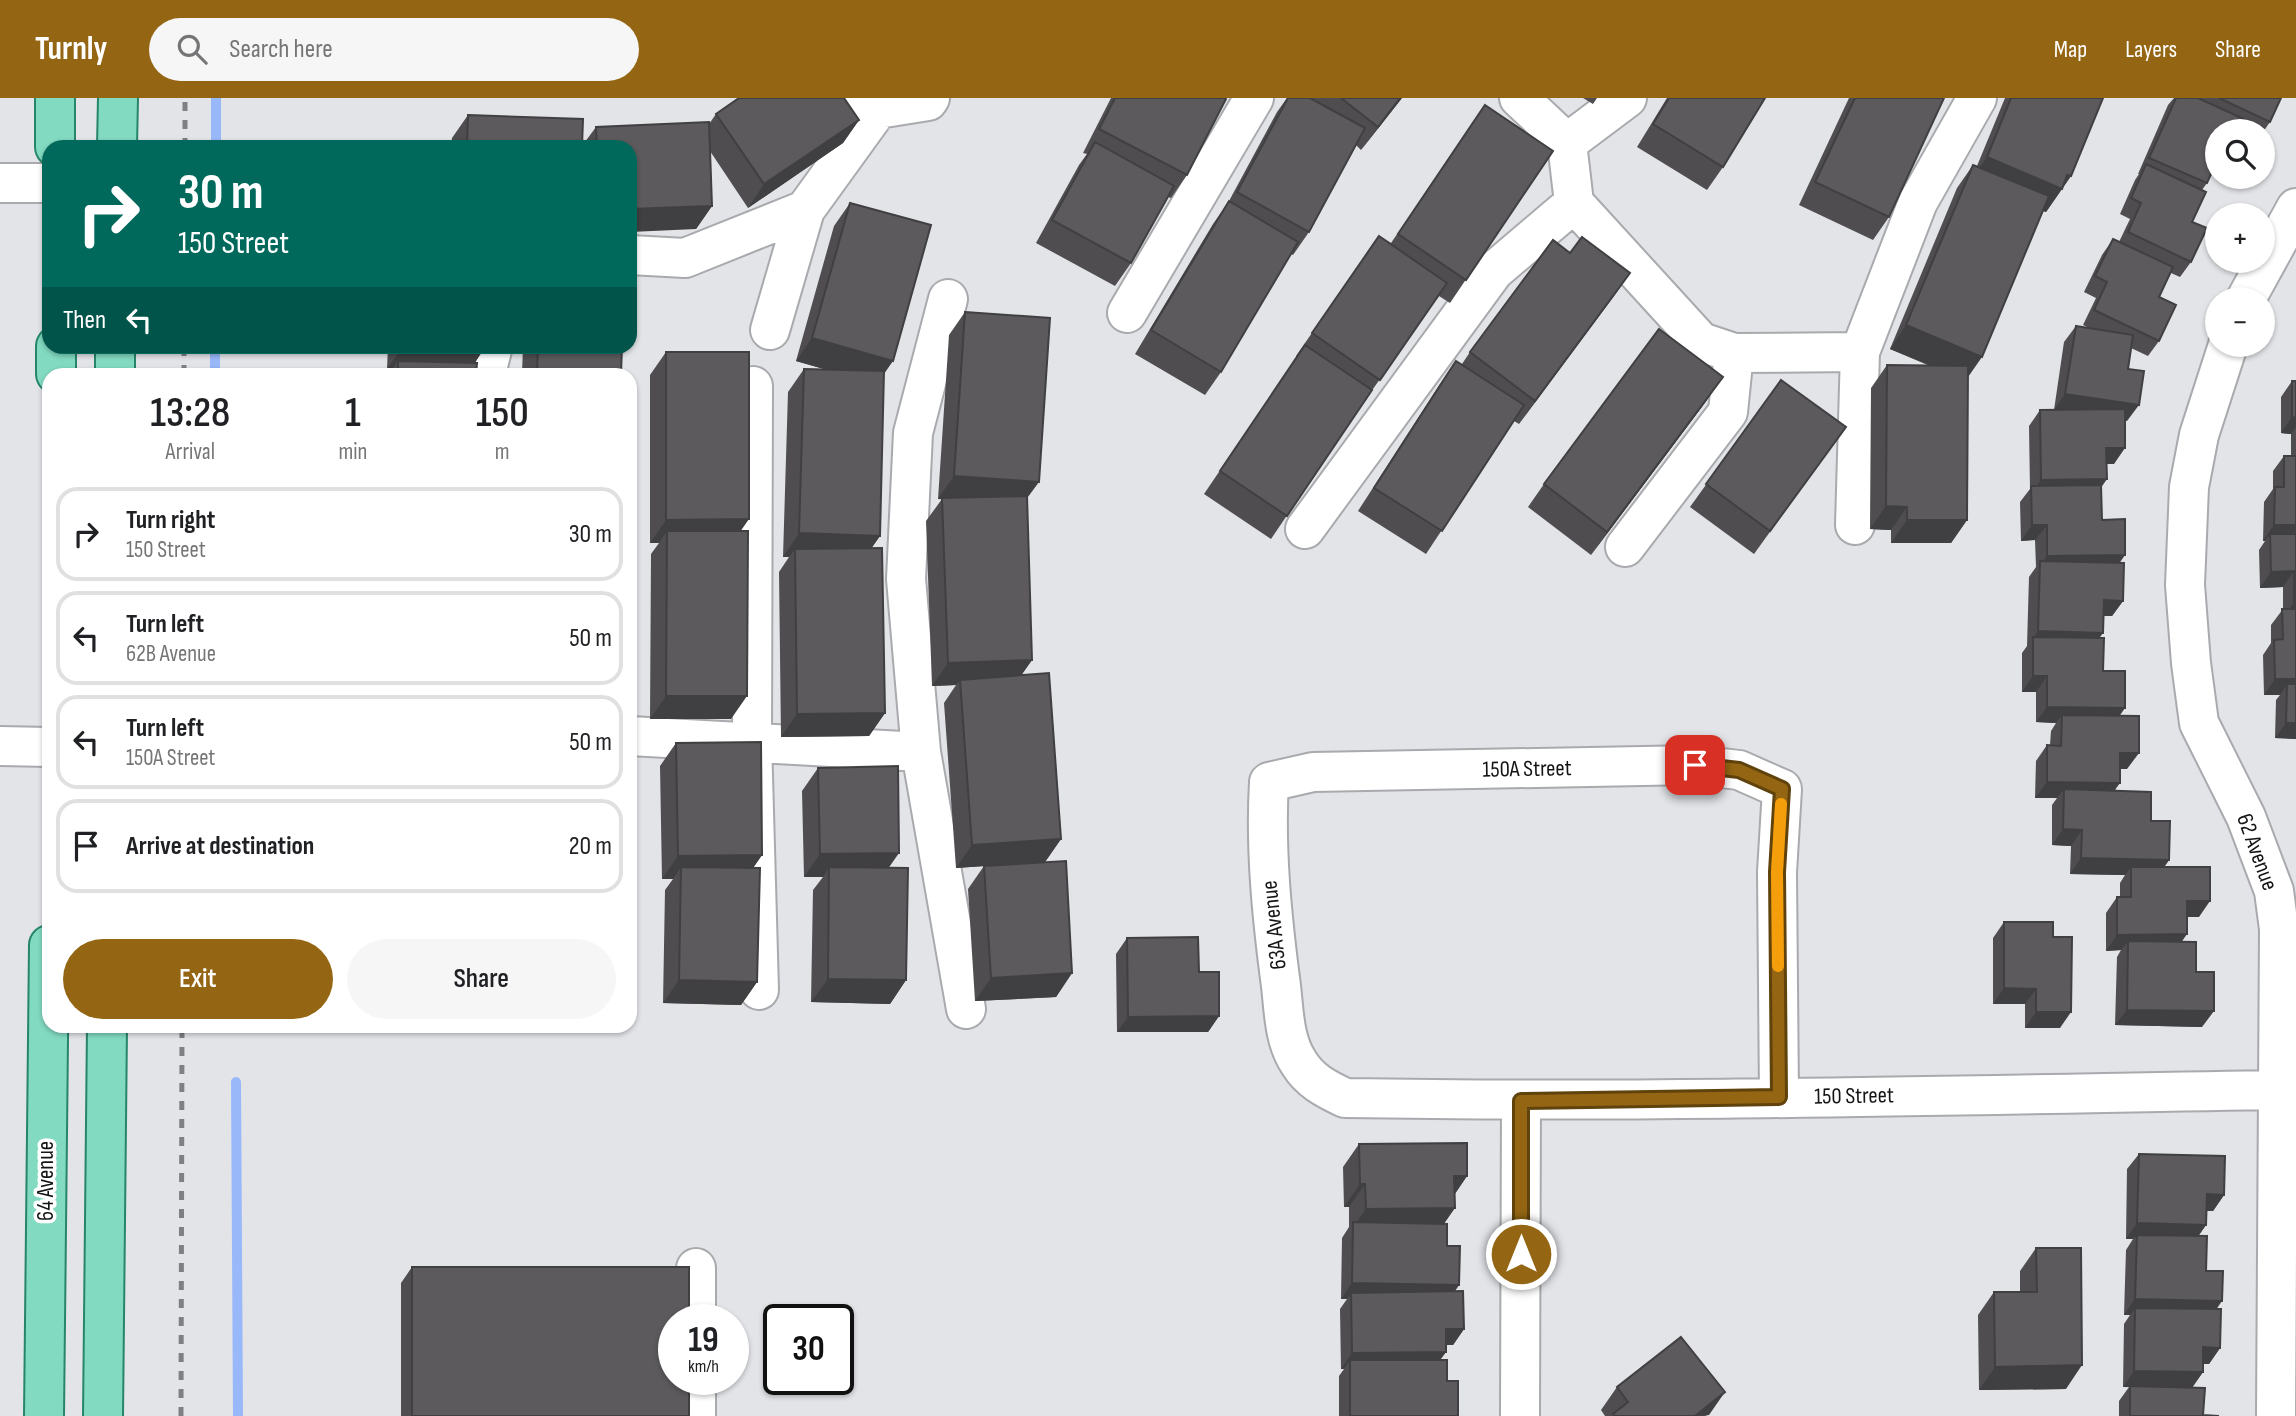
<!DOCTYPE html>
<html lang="en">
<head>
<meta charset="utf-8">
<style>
	:root { --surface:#fff; --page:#f6f6f6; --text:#202124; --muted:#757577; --line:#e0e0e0; --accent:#946613 }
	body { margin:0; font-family:"Sofia Sans Condensed",sans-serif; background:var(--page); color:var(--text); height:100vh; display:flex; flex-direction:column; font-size:26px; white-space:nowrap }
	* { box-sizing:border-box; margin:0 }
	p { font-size:23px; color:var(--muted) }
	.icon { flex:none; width:38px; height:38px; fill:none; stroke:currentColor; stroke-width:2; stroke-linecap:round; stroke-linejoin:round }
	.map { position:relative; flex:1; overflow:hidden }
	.details { position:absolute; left:42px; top:270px; width:595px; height:665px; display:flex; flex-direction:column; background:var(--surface); border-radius:21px; box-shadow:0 2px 5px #0004 }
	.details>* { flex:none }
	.hud { position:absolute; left:42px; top:42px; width:595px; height:214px; border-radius:21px; box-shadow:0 2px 5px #0004; background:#00695c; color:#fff; overflow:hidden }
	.tools { position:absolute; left:2205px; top:21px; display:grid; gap:14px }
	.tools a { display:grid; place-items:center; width:70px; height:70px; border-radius:50%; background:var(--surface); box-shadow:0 2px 5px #0004; font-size:35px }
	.speed { position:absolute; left:658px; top:1206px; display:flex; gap:14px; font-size:35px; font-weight:700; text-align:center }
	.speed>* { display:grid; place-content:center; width:91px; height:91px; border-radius:50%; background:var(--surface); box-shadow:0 2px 5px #0004; line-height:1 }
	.speed small { font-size:18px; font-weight:400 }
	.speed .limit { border:4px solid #111; border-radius:10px; background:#fff; color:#111 }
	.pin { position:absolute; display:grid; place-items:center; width:60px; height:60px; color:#fff; margin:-30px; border-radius:14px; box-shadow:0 4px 10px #0006 }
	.me { position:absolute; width:77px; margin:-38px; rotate:0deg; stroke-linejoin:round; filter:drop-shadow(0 0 5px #0008) }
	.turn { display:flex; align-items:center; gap:24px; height:147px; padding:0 21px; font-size:32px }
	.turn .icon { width:91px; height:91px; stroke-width:2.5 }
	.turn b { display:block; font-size:49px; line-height:60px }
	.then { display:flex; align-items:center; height:66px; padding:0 21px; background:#0003; gap:14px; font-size:26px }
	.eta { display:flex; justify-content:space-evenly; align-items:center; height:119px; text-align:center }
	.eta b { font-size:42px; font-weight:600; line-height:49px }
	.primary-button { display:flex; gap:14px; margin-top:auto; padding:14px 21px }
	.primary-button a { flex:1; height:80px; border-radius:42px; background:var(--accent); color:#fff; font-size:28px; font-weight:600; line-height:80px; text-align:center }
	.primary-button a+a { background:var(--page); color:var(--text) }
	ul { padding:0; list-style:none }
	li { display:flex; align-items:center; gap:21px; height:94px; margin:0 14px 10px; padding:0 7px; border:4px solid var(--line); border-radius:21px }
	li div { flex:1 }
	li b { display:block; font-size:26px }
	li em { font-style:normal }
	header { display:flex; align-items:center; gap:42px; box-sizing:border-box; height:98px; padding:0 35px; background:var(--accent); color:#fff }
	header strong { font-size:33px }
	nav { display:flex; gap:38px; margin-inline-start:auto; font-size:24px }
	.search { width:490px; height:63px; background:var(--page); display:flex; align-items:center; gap:18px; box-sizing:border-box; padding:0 24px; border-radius:38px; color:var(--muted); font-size:26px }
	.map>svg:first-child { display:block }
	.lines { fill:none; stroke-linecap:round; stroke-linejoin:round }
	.stream { stroke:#99b8fa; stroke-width:10 }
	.minor-casing { stroke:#a8aaad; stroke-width:42 }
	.major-casing { stroke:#26856a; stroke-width:42 }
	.minor { stroke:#fff; stroke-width:38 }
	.major { stroke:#82dac1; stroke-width:38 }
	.rail { stroke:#7f8084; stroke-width:5; stroke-dasharray:9 9; stroke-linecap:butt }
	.wall { fill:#4f4d50 }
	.shaded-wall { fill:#403f41 }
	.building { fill:#5c5a5d; stroke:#403f41; stroke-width:2 }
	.route-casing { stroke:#60420c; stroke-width:18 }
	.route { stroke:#946613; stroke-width:12 }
	.slow { stroke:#f59e0b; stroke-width:12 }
	.labels { text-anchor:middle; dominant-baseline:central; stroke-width:7; stroke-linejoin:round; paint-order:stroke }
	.street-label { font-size:23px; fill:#141416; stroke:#fff }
</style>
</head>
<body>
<header>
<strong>Turnly</strong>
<div class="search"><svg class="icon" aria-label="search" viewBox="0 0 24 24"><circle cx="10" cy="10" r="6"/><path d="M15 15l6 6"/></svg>Search here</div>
<nav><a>Map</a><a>Layers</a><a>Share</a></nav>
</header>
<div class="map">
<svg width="2296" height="1318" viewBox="0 0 2296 1318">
	<rect width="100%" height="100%" fill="#e2e4e8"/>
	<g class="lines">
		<path class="stream" d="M216,49V0
			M215,276V248
			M236,984L238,1318"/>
		<defs>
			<path id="minor" d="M864,0L878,11L928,3L930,0
				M1519,0L1567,45L1574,105L1701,244L1734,255L1860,254
				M1567,45L1627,0
				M0,85H49
				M630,157L685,160L805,112
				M948,201L913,335L906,481L921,654L966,911
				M2246,201L2296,110
				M1127,215L1254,0
				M770,232L805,112L878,11
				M2228,247L2199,337L2189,389L2185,487L2191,565L2199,625L2246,719L2274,793L2279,831L2276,1318
				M486,276L493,248
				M753,288L752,642L759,892
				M1855,427L1860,254L1918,104L1977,0
				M1305,431L1494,173L1574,105
				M1625,449L1728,314L1734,255
				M630,638L921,654
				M0,648L49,649
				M1779,999L1777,774L1782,691L1739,672L1695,667L1313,674L1269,684C1265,752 1272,820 1281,888C1284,914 1284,943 1299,965C1310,983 1326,991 1345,1000C1656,1005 1968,997 2279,992H2296
				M696,1170V1222
				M696,1281V1318
				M1520,1318L1521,1003"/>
			<path id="major" d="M55,0V49
				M117,49L118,0
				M56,248V276
				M115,276V248
				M44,1318L49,847
				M103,1318L107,928"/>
		</defs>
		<use href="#minor" class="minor-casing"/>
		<use href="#major" class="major-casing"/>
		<use href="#minor" class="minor"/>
		<use href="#major" class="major"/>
		<path class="rail" d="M185,49V0
			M184,276V248
			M181,1318L182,928"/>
	</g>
	<path class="wall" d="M1111,0H1225L1187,77L1171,100L1168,99L1131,165L1115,188L1036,145L1079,67L1087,56L1083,55Z
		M1287,0H1402L1361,52L1356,47L1309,134L1293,157L1291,156L1221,274L1205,297L1135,256L1213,126L1229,103L1277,14Z
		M1583,0H1597L1593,6Z
		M1667,0H1765L1723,69L1707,92L1637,49Z
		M1849,0H1944L1889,119L1873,142L1799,107Z
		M2005,0H2103L2071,78L2046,114L2043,113L1968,278L1967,422L1951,445H1891V432L1870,431L1871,290L1887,267L1930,268L1890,251L1957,90L1973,67L1977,68Z
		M2174,0H2281L2270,24L2263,34L2217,33V75L2213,73L2207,85L2202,92L2192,124L2191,164L2180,179L2171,175L2159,199V243L2148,258L2131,250L2128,271L2127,323H2125L2114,366H2107L2101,389L2102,422L2120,465L2123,503L2112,518H2104L2099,540L2103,573L2119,617L2127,671H2120L2115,693L2151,723L2169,762L2164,769L2199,819H2187L2181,844L2196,874L2202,929L2115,927L2117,859L2121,852L2106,853V815L2117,799H2120V785L2125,777L2070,776L2071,748L2052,747V707L2057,700H2035L2036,663L2047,647H2050L2051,633L2056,625L2036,624V594H2022V555L2027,548L2029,479L2036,469L2035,442L2021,443L2020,404L2030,391L2029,328L2040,312H2054L2064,244L2076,228L2089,230L2083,227L2096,200L2084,194L2102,157L2113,141L2119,144L2130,121L2120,116L2135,82L2139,76H2138L2168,7Z
		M1485,7L1553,53L1450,205L1439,198L1363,305L1271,441L1204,396L1297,259L1296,258L1379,138L1391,145Z
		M716,16L859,22L843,45L748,110L710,53L712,108L696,131L630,49H451L452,40L468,17L582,48L596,29L709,26Z
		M850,105L884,276L880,438L871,450L885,615L869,638L781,639L779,474L789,459H783L788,294L804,271L827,272L796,263L834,128Z
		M1570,155L1630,175L1519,326L1514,323L1426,456L1358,413L1440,286L1456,263L1462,266L1470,254Z
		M965,214L1027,401L1032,562L1021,577L1061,741L1045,764L1072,875L1056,899L975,903L968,791L984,768L956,770L944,605L956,587L932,588L926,423L942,401H938L949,237Z
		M388,248H484L475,265L476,276H389L392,271H387Z
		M523,248H622L621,276H522Z
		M666,254L741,433L731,621H650L651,456L659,445H650V277Z
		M1781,282L1846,329L1754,456L1690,409Z
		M2292,283H2296V641L2275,640L2276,602L2280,597H2264L2263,557L2271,545V527L2283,511V489L2260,490L2259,452L2265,443H2263L2264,404L2273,391V373L2284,358H2291V336L2281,335V299Z
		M1707,302L1591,457L1528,409L1544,386Z
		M676,645L762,757L753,770L757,884L741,907L663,905L665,792L673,781H662L660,668Z
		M818,670L889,770L906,882L890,906L811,904L813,792L823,779H804L802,693Z
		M2004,824L2060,930H2025V906H1993V840Z
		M1127,840L1199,874L1219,918L1208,934H1117L1116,856Z
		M1359,1046L1467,1078L1455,1096L1444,1126L1447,1148L1459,1187L1455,1193L1464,1231L1453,1247H1446V1254L1440,1262L1458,1318H1339V1278L1344,1271H1341L1340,1211L1347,1201H1341L1342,1140L1349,1129V1109H1344L1343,1069Z
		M2139,1056L2224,1097L2213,1113H2207L2206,1127L2198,1138L2206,1173L2217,1211L2220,1250L2209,1266H2203V1274L2192,1289L2203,1317L2219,1318H2119V1303L2129,1289H2123L2124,1226L2130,1217H2124L2126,1152L2133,1141H2126L2127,1071Z
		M2036,1150L2066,1291L1979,1292L1978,1217L1994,1194H2020V1173Z
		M412,1169L689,1318H401V1185Z
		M1617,1289L1708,1318H1605L1601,1312Z"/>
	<path class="shaded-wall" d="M1400,0H1402L1361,52L1378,29Z
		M859,22L843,45L748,110L764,86Z
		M1987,59L2067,77L2071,78L2046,114L1971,82Z
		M712,108L696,131L630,134V111Z
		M1630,175L1614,198L1519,326L1535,303Z
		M1906,227L1982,259L1966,282L1890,251Z
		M812,240L893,263L877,286L796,263Z
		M403,248H420L484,251L468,275L398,263L392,271H387Z
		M1723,279L1707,302L1591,457L1607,434Z
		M2065,296L2139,307L2127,323L2054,312Z
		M2292,319L2296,320V329L2291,336L2281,335Z
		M2106,350H2125L2114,366H2095Z
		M954,378L1039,384L1022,407L938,401Z
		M2107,381L2096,397L2032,395L2041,382Z
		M1886,408L1907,409L1891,432L1870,431Z
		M749,421L733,444L667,433L659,445H650L666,422Z
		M1907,422H1967L1951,445H1891Z
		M2032,427H2047L2035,442L2021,443Z
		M2274,427H2296V443L2270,436L2265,443H2263Z
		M799,435L880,438L864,461L795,451L789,459H783Z
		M2125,457L2114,473L2040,468L2047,458Z
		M2294,473L2283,489L2260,490L2271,474Z
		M2104,502L2123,503L2112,518H2093Z
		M2294,504H2296V520H2283Z
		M2038,533L2103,535L2092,550L2033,541Z
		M1032,562L1016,585L960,582L956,587L932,588L948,565Z
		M2033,578H2047L2036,594H2022Z
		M2275,581H2296V596L2287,586L2280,597H2264Z
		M666,598H747L731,621H650Z
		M2047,609L2125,610L2114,626L2062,617L2056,625L2036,624Z
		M885,615L869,638L781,639L797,616Z
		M2286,625H2296V641L2275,640Z
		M2120,655H2139L2127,671H2109Z
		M2047,684L2120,685L2109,700L2064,691L2057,700H2035Z
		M2063,731L2082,732L2071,748L2052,747Z
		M1061,741L1045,764L956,770L972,747Z
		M899,755L883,778L829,769L823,779H804L820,756Z
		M762,757L746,780L681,769L673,781H662L678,758Z
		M2081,760L2169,762L2158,778L2131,769L2125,777L2070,776Z
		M2187,803H2210L2199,819H2176Z
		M2187,836L2176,852L2128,843L2121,852L2106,853L2117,837Z
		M1072,875L1056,899L975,903L991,880Z
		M828,881L906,882L890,906L811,904Z
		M630,882H635L630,890Z
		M679,882L757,884L741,907L663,905Z
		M2004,890L2036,891L2025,906H1993Z
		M2127,912L2214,913L2202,929L2115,927Z
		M2036,914H2071L2060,930H2025Z
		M1219,918L1208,934H1117L1128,919Z
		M1454,1078H1467L1451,1101Z
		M1360,1086H1365L1349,1109H1344Z
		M2207,1096L2224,1097L2213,1113L2196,1112Z
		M1455,1110L1439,1133L1353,1129L1366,1111Z
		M2137,1125L2206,1127L2195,1143L2137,1137L2133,1141H2126Z
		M1352,1185L1459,1187L1448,1202L1351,1195L1347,1201H1341Z
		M2135,1201L2222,1203L2211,1219L2135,1210L2130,1217H2124Z
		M1446,1231H1464L1453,1247H1434Z
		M2203,1249L2220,1250L2209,1266L2192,1265Z
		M1446,1254L1434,1270L1350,1262L1344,1271H1341L1352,1255Z
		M2082,1267L2066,1291L1979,1292L1995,1269Z
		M2134,1273L2203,1274L2192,1290L2123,1289Z
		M1725,1294L1709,1317L1695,1318Z"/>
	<path class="building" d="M739,0H844L859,22L764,86L716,16Z
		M1115,0H1225L1226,1L1187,77L1099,31Z
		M1288,0H1310L1365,30L1309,134L1237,94Z
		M1341,0H1400L1378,29Z
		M1669,0H1765L1723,69L1653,26Z
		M1855,0H1944L1889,119L1815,84Z
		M2011,0H2103L2071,78L2067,77L2062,91L1987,59Z
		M2176,0H2198L2259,28L2257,33H2217V63L2207,85L2149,60Z
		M2219,0H2281L2270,24Z
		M1485,7L1553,53L1466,182L1398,136Z
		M468,17L583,21L582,49H467Z
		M709,24L712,108L630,111V49H597L596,29Z
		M1095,44L1174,88L1131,165L1052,122Z
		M2146,66L2206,94L2192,124L2207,130L2191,164L2128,134L2141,105L2131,100Z
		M1973,67L2049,98L1982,259L1906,227Z
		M1229,103L1298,144L1221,274L1151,232Z
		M850,105L931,127L893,263L812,240Z
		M1379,138L1447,185L1380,282L1312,235Z
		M1582,139L1630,175L1535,303L1470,254L1553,142L1570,155Z
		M2113,141L2173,169L2159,199L2176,207L2159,243L2094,212L2107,184L2095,178Z
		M965,214L1050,220L1039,384L954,378Z
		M2076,228L2133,237L2128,271L2144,273L2139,307L2065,296Z
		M1659,231L1723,279L1607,434L1544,386Z
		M1305,247L1372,292L1287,418L1220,373Z
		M420,248H484V251Z
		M538,248H622L621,276H537Z
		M666,254H749V421L666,422Z
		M398,263L477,265L476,276H398Z
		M1456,263L1524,307L1442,433L1374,390Z
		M1887,267L1968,268L1967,422H1907V409L1886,408Z
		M804,271L884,273L880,438L799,435Z
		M1781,282L1846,329L1770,433L1706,386Z
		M2292,283H2296V320L2292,319Z
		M2125,311V350H2106L2107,381L2041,382L2040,312Z
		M2284,358H2296V427H2274L2275,389H2284Z
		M2101,387L2102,422L2125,421V457L2047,458V427H2032L2031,388Z
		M1027,398L1032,562L948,565L942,400Z
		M667,433H748L747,598H666Z
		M2270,436H2296V504H2294V473L2271,474Z
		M882,450L885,615L797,616L795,451Z
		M2040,463L2124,465L2123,503L2104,502L2103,535L2038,533Z
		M2282,511H2296V581H2275L2274,542L2283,541Z
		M2033,539L2104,540L2103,573H2125V610L2047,609V578H2033Z
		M1049,575L1061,741L972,747L960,582Z
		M2287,586H2296V625H2286Z
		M2062,617L2139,618V655H2120V685L2047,684V647L2061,648Z
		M761,644L762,757L678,758L676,645Z
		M898,668L899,755L820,756L818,670Z
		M2064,691L2151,694V723H2170L2169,762L2081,760L2082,732L2063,731Z
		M1066,763L1072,875L991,880L984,768Z
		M681,769L760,770L757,884L679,882Z
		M829,769L908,770L906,882L828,881Z
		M2131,769H2210V803H2187V836L2117,837V799H2131Z
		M630,770H636L635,882H630Z
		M2004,824H2053V839H2072L2071,914H2036V891L2004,890Z
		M1198,839L1199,874H1219V918L1128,919L1127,840Z
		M2128,843L2196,844V874H2214V913L2127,912Z
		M1467,1045V1078H1454L1455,1110L1366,1111L1365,1086H1360L1359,1046Z
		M2139,1056L2225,1058L2224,1097L2207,1096L2206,1127L2137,1125Z
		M1353,1124L1447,1126V1148H1460L1459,1187L1352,1185Z
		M2137,1137L2207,1138L2206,1173H2223L2222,1203L2135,1201Z
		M2036,1150H2081L2082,1267L1995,1269L1994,1194H2037Z
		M412,1169H689V1222H674V1281H689V1318H412Z
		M1463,1193L1464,1231H1446V1254L1352,1255L1351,1195Z
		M2135,1210L2221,1211L2220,1250L2203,1249V1274L2134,1273Z
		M1681,1239L1725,1294L1695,1318H1614L1613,1316L1628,1304L1617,1289Z
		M1350,1262H1447V1283H1458V1318H1350Z
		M2130,1288L2205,1290L2203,1317L2219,1318H2130Z"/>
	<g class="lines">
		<defs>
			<path id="route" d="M1521,1156V1003L1779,999L1777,774L1782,691L1739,672L1695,667"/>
		</defs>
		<use href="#route" class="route-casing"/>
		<use href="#route" class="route"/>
		<path class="slow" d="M1778,868L1777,774L1781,706"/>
	</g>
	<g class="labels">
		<g class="street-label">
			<text transform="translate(1527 671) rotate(-1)">150A Street</text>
			<text transform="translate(2257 754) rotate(70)">62 Avenue</text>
			<text transform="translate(1274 827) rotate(-96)">63A Avenue</text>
			<text transform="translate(1854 998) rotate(-1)">150 Street</text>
			<text transform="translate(46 1083) rotate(-90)">64 Avenue</text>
		</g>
	</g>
</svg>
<div class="tools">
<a><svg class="icon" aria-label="search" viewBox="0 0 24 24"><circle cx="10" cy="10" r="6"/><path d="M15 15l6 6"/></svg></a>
<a>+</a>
<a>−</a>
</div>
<div class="speed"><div>19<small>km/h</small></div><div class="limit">30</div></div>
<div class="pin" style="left:1695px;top:667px;background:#d93025"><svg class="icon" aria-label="arrive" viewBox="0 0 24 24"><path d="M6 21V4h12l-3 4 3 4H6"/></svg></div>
<svg class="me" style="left:1521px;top:1156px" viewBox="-20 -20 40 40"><circle r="17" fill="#946613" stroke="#fff" stroke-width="3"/><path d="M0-11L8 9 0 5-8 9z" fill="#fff"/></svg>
<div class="hud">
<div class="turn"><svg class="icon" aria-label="right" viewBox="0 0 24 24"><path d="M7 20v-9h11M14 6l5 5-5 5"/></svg><div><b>30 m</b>150 Street</div></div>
<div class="then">Then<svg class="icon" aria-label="left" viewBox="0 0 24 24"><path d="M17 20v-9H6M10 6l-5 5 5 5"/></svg></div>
</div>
<section class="details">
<div class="eta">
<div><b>13:28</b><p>Arrival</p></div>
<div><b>1</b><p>min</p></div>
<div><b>150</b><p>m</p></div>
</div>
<ul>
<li><svg class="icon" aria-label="right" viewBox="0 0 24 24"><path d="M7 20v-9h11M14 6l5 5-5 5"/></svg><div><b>Turn right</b><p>150 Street</p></div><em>30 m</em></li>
<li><svg class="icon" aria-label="left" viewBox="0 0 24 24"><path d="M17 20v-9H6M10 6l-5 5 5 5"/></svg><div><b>Turn left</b><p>62B Avenue</p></div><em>50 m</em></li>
<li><svg class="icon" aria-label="left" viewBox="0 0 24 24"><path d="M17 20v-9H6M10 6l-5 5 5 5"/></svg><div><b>Turn left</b><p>150A Street</p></div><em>50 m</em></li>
<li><svg class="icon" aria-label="arrive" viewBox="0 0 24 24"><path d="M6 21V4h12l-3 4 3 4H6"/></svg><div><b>Arrive at destination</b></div><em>20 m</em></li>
</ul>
<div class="primary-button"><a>Exit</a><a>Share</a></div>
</section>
</div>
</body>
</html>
